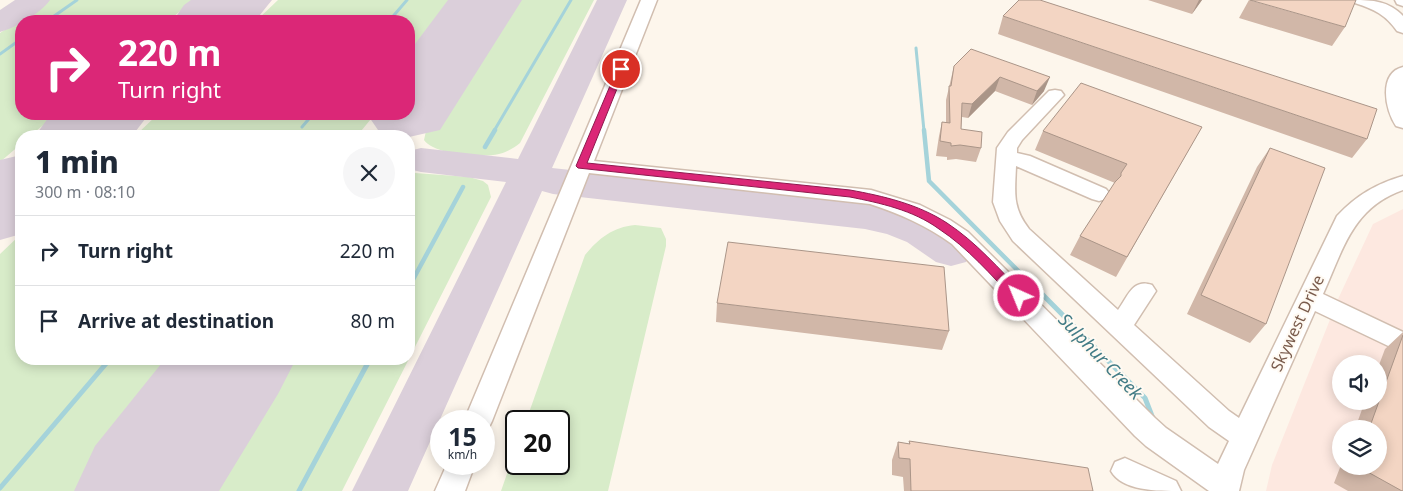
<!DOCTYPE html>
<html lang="en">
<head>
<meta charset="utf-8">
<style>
	:root { --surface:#fff; --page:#f6f6f7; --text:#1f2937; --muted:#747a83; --line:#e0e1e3 }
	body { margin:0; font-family:"Noto Sans",sans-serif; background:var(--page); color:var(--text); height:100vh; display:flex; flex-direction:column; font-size:19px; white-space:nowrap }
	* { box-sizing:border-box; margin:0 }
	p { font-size:16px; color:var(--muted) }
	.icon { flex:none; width:28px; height:28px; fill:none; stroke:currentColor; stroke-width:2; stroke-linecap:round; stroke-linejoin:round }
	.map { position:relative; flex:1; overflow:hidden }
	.drawer { position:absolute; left:15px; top:130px; width:400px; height:235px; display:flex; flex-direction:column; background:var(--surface); border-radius:20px; box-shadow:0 2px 12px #0003 }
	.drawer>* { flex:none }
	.top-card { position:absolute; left:15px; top:15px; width:400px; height:105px; border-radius:20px; box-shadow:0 2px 12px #0003; background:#db2777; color:#fff; overflow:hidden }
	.fabs { position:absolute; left:1332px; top:355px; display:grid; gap:10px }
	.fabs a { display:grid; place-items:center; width:55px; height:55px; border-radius:50%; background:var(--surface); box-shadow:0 2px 12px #0003; font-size:25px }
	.speed { position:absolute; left:430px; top:410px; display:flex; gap:10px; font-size:25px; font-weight:700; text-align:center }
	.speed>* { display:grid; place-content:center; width:65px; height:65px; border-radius:50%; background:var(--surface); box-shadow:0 2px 12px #0003; line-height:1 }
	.speed small { font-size:12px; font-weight:400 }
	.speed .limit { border:2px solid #111; border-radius:8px; background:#fff; color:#111 }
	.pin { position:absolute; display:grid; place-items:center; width:42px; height:42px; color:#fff; margin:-21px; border:2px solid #fff; border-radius:50%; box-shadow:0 1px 5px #0007 }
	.me { position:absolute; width:55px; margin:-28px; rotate:316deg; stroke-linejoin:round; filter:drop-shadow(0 0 4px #0008) }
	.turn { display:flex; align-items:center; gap:18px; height:105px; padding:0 20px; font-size:22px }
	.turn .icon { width:65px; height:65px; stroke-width:2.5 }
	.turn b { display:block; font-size:35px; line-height:42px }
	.round { display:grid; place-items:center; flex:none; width:52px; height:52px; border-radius:26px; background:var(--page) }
	.headline { display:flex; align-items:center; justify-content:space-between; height:85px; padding:0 20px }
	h1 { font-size:30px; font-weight:800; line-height:38px }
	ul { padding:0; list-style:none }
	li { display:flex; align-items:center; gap:15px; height:70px; padding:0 20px; border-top:1px solid var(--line) }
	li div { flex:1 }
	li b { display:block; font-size:19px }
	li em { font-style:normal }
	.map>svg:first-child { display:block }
	.commercial { fill:#fde8e0; fill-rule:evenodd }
	.green { fill:#d8ecc9 }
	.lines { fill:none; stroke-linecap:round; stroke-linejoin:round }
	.stream-far2 { stroke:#a5d3da; stroke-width:3 }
	.stream-far1 { stroke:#a5d3da; stroke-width:4.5 }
	.stream { stroke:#a5d3da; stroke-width:5 }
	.taxiway { fill:#dbcfda; fill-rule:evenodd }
	.runway { fill:#dbcfda; fill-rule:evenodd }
	.minor-casing { stroke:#d1beb0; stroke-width:3 }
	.minor { fill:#fff; fill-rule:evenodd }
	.wall { fill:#d1b7a8 }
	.shaded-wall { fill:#aa9588 }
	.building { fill:#f3d5c3; stroke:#aa9588 }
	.route { fill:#db2777; stroke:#8e194d }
	.labels { text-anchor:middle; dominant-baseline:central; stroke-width:4; stroke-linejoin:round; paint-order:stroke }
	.street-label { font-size:16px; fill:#7a5c4d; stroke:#fffaf3 }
	.water-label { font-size:18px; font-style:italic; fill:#437c86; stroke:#fffaf3 }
</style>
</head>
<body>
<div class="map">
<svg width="1403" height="491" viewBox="0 0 1403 491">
	<rect width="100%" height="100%" fill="#fdf6ec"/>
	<path class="commercial" d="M1403,209V491H1266L1272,465L1339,297L1373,224ZM1341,364H1379V401H1341ZM1341,429H1379V466H1341Z"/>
	<path class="green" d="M49,0H194L168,21H21V114H57L30,136H21V144L0,162V33Z
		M278,0H459L409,68V21H256Z
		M511,0H594L520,143C514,148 507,152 499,154C482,158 434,155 424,140L426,131Z
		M158,114H375L357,136H135Z
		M415,173L469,177L483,181L488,185L491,197L342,491H194L281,359H409V175Z
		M635,225L661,228L666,239V246L608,491H501L516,448V464H559V421H526L585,255C599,238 613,227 635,225Z
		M21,234V359H193L94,491H0V254Z"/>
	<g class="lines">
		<path class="stream-far2" d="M47,21L77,0
			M389,21L407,0
			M916,48L924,131
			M0,54L21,39
			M302,127L313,114
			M494,131L571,0"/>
		<path class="stream-far1" d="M924,130L929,181L1040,293
			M485,147L495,130
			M409,287L463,187"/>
		<path class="stream" d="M1039,291L1145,398L1152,416
			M0,488L110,359
			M299,491L370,359"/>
		<path class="taxiway" d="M15,0H50C41,13 15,28 0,32V10Z
			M218,0H251C241,14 230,22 212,17L208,11Z
			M471,0H502C492,14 488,18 470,13L466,7Z
			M597,0H627L552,168L877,203C910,210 954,219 972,251L966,262L951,266L936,262L907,242L887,234L865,229L553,194L542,191L408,491H352L506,182L421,172L409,169V151L421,148L518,159Z
			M423,80L435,83L440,90L422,121L409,124L396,121L392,114H409V86L411,83Z
			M85,114H124L103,136H64L69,128Z
			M21,170V201L14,206L0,209V178Z"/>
		<path class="runway" d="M191,0H272L255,21H173L184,5Z
			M448,0H522L440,130L409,137L378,130L367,114H409V52Z
			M51,114H149L132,136H35Z
			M21,155V234L0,240V160Z
			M165,359H296L278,394L219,491H74L95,446Z"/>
		<defs>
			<path id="minor" d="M641,0H657L594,161L871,190L920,205L950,220L968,232L1155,418L1166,428L1218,464L1229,441L1209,427L1013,241L1000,221L993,202L997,148L1008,132L1049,91L1055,90L1061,91L1064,95L1022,140L1017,148V153L1030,156L1106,189L1110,194L1106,199L1099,201L1092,199L1016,166C1015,193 1012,207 1029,229L1118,310C1128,296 1133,278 1152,285L1156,291L1134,325L1229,411L1239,418L1337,216C1357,195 1376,184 1403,176V190C1352,208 1343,250 1323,294L1403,332V353L1315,311L1244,470L1239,491H1209L1146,446L1135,436L952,244C926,225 900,214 870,204L589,173L492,421L488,429L484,431V421H464Z
				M1353,0C1373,0 1389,1 1403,16V33L1397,31C1386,15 1374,9 1355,3Z
				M1395,0H1403V6L1397,4Z
				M1403,67V128L1396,126C1385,110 1378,73 1403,67Z
				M1125,458L1176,481L1181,491C1157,491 1122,491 1111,471L1115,462Z
				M447,464H475L465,491H435Z"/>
		</defs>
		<use href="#minor" class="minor-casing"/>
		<use href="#minor" class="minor"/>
	</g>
	<path class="wall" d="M1148,0H1202L1192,14Z
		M1249,0L1345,27L1332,46L1239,18Z
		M1003,16L1367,139L1352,158L998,34Z
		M971,49L1044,91L1032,105L995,91L968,118L962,117L961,129L981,148L976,162L956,159L947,160V157L936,156L939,136L942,122H946V100L954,66Z
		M1202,127L1116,277L1070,255L1080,236L1115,183L1035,150L1043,131Z
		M1270,148L1266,324L1250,343L1187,314L1257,167Z
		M717,303L949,331L942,350L716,322Z
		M1403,332V491H1348L1334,483L1341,465V466H1379V429H1355L1365,401H1379V365L1385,349Z
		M909,441L1093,491H904L903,477L892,475V460L898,442L909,444Z"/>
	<path class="shaded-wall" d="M1199,0H1202L1192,14Z
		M1000,77L995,91L968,118L972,104Z
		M1050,77L1044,91L1032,105L1037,91Z"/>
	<path class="building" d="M1019,0H1040L1377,109L1367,139L1003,16Z
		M1250,0H1356L1345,27Z
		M971,49L1050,77L1037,91L1000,77L972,104L962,103L961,129L982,132L981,148L960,145L951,146V143L940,141L942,122L950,123L949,86H951L954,66Z
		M1081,83L1202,127L1127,257L1080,236L1115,182L1121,176V173L1127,164L1043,131Z
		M1270,148L1325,168L1266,324L1201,295Z
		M728,242L944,267L949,331L717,303Z
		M1403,335V491H1402L1357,466H1379V429H1369Z
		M909,441L1088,468L1093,491H911L910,459L899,458L898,442L910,444Z"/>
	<path class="route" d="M618,67H624L625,69L587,163L850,190C883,196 918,204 947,223C976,242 999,269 1023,293L1025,296L1023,300H1015C991,275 968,248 939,229C913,210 880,203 850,197L578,168L576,166Z"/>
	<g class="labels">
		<g class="street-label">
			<text transform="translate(1297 323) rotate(-65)">Skywest Drive</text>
		</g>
		<g class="water-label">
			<text transform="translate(1101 356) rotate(46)">Sulphur Creek</text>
		</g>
	</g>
</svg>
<div class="fabs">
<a><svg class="icon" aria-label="sound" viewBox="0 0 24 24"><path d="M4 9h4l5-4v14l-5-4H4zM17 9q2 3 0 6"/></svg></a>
<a><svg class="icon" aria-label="layers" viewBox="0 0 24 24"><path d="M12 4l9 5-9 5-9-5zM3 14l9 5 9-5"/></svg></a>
</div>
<div class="speed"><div>15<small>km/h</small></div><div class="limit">20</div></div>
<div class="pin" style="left:621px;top:69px;background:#d93025"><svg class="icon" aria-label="arrive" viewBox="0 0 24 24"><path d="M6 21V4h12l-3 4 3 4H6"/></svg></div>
<svg class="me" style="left:1019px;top:296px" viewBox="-20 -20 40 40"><circle r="17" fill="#db2777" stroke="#fff" stroke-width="3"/><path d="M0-11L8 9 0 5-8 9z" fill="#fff"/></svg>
<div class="top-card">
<div class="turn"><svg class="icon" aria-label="right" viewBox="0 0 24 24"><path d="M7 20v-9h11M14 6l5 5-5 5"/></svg><div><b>220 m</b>Turn right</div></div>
</div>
<section class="drawer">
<div class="headline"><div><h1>1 min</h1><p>300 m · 08:10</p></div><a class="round"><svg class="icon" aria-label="close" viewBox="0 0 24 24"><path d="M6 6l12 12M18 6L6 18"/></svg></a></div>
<ul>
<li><svg class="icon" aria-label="right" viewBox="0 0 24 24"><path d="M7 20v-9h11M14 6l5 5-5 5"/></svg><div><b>Turn right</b></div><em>220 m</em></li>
<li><svg class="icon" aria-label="arrive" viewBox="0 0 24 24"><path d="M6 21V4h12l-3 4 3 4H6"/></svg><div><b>Arrive at destination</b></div><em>80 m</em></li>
</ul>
</section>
</div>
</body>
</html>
